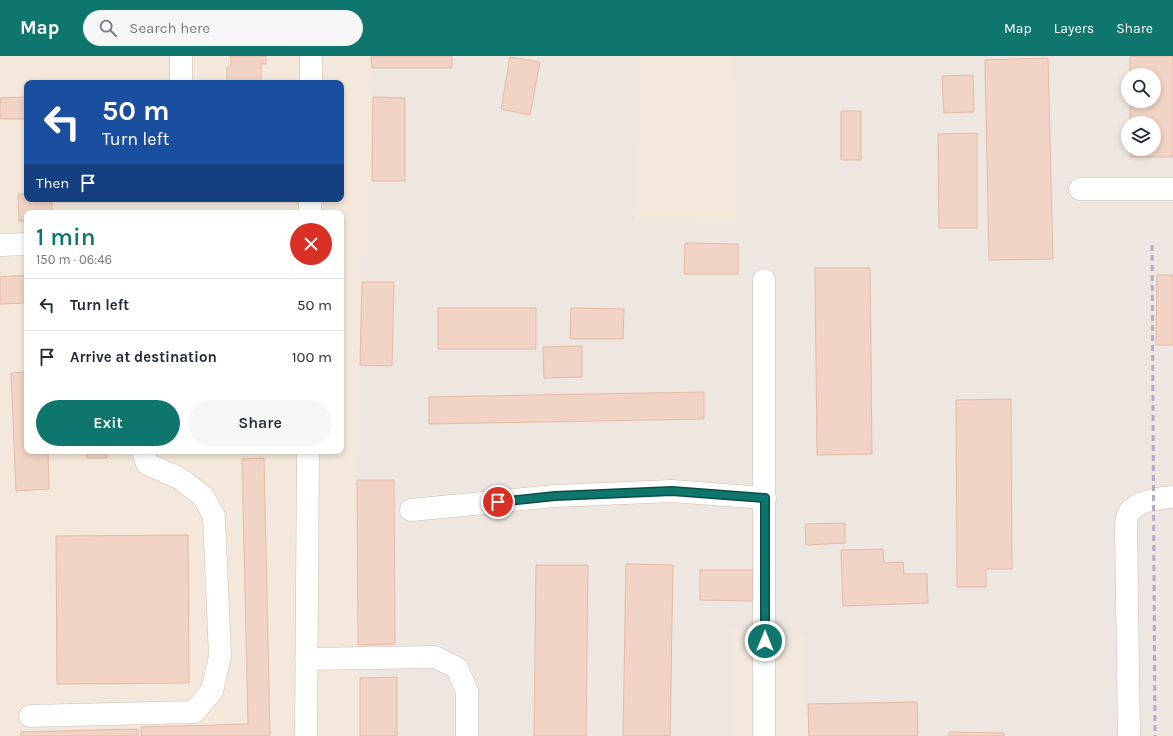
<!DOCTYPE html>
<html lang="en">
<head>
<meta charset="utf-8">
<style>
	:root { --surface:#fff; --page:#f6f6f7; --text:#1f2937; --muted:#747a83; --line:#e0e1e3; --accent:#0f766e }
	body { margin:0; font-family:Karla,sans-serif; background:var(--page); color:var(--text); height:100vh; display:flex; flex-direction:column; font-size:15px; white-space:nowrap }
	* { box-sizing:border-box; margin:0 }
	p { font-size:13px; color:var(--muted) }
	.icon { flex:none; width:22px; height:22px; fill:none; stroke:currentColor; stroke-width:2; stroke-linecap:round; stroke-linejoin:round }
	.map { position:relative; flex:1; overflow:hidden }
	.panel { position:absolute; left:24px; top:154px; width:320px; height:244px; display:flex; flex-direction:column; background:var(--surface); border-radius:8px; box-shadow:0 2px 6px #0003 }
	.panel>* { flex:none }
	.banner { position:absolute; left:24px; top:24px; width:320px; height:122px; border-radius:8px; box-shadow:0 2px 6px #0003; background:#1a4fa0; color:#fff; overflow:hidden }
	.controls { position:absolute; left:1121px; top:12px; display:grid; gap:8px }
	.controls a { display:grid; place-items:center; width:40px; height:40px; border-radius:50%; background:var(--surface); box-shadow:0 2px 6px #0003; font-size:20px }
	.pin { position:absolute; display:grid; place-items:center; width:34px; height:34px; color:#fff; margin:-17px; border:2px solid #fff; border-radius:50%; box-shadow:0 1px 4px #0007 }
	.me { position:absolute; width:44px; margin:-22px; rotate:0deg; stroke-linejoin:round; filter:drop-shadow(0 0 3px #0008) }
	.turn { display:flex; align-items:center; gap:14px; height:84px; padding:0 12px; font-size:18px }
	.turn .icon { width:52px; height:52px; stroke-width:2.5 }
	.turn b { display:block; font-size:28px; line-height:34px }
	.then { display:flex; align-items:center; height:38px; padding:0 12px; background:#0003; gap:8px; font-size:15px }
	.round { display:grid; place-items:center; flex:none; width:42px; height:42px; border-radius:21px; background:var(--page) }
	.summary { display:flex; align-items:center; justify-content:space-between; height:68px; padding:0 12px }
	h1 { font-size:24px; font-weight:600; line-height:30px; color:var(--accent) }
	.button { display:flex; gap:8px; margin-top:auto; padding:8px 12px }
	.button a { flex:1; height:46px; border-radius:24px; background:var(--accent); color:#fff; font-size:16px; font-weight:600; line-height:46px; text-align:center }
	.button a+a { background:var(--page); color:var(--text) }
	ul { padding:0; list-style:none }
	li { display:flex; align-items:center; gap:12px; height:52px; padding:0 12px; border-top:1px solid var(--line) }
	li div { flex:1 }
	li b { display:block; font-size:15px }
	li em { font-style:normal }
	header { display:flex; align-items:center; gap:24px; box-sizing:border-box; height:56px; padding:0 20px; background:var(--accent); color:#fff }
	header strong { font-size:19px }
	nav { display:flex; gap:22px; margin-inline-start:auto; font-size:14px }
	.search { width:280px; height:36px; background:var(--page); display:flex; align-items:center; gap:10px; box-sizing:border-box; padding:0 14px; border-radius:22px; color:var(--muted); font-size:15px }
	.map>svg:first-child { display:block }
	.residential { fill:#f4e7db; fill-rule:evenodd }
	.industrial { fill:#ede6e1; fill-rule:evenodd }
	.building { fill:#f1d4c5; stroke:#e4baa5 }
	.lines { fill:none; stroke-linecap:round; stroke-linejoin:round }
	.minor-casing { stroke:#d0bdb1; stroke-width:23 }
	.minor { stroke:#fff; stroke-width:22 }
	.rail { stroke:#b8a9c8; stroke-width:3; stroke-dasharray:6 4; stroke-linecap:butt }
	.route-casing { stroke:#0a4d48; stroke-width:10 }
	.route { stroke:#0f766e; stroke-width:7 }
</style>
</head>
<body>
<header>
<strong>Map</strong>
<div class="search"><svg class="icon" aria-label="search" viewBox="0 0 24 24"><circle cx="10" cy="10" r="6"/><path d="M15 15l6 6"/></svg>Search here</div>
<nav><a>Map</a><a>Layers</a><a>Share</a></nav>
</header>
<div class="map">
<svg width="1173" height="680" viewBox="0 0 1173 680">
	<rect width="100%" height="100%" fill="#fcf5ed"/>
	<path class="residential" d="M0,0H1173V680H0ZM1128,19H1154V45H1128ZM27,27H341V143H27ZM1128,67H1154V93H1128ZM27,157H341V395H27Z"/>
	<path class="industrial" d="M371,0H641L634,165L737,166L733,0H1173V680H806L804,579L733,572V680H360V622L358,589L357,424L362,200H370ZM1128,19H1154V45H1128ZM1128,67H1154V93H1128Z"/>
	<path class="building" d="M230,0H266V8H261V27H227V11L231,10Z
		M371,0H452V12H372Z
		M1130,0H1173V101H1130V93H1154V67H1130V45H1154V19H1130Z
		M510,1L540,6L530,59L501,53Z
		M1048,2L1053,203L989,204L985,4Z
		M973,19L974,56L944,57L942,20Z
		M27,41V63H0V42Z
		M373,41L405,42V125H372Z
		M841,55H861V104H841Z
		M977,77V172H939L938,78Z
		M18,138H27V143H52V157H27V165H19Z
		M685,187L738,188V218H684Z
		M815,212H870L872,398L817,399Z
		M27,219V247L0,248V221Z
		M1157,219H1173V289H1156Z
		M362,226H394L392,310L360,309Z
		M438,252H536V293H438Z
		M571,252L624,253L623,283H570Z
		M582,290V321L544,322L543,291Z
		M27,316V395H48L49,433L16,435L11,317Z
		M704,336V363L429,368V341Z
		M1011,343L1012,513H986V531H957L956,344Z
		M87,395H106L107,402H87Z
		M264,402L270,680H141V671L248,668L242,403Z
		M357,424H394L395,588L358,589Z
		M845,467V487L806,489L805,468Z
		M188,479L189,627L57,628L56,480Z
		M883,493L884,507L903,506L904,518H927L928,547L843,550L841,494Z
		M626,508L673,509L670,680H623Z
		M536,509H588L586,680H534Z
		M700,514H753V545L700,544Z
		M397,621V680H360V622Z
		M917,646L918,680H809L808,648Z
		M138,673V680H21V676Z
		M949,676L1004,677V680H949Z"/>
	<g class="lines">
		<defs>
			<path id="minor" d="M181,27V0
				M311,27V0
				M1080,133H1173
				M310,157V143
				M0,189L27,188
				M764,224V680
				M411,454L555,440L672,435L765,442
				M306,603L435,601L457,612L467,635V680
				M30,660L194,656L212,635L220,600L214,460L203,440L179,422L147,408L143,395
				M306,680L308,395
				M1129,680L1126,471C1126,467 1126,462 1128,459C1134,445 1159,442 1173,441"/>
		</defs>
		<use href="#minor" class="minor-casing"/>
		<use href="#minor" class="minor"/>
		<path class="rail" d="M1152,189L1155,680"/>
	</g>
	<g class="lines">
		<defs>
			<path id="route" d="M498,446L555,440L672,435L765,442V585"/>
		</defs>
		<use href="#route" class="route-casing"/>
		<use href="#route" class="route"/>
	</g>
</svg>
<div class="controls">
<a><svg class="icon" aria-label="search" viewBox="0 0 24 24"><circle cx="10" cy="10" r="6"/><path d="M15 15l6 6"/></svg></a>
<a><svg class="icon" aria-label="layers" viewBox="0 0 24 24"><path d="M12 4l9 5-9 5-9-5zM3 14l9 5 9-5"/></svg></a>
</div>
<div class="pin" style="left:498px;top:446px;background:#d93025"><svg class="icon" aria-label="arrive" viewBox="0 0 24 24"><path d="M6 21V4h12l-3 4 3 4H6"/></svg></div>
<svg class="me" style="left:765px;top:585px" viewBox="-20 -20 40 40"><circle r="17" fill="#0f766e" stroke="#fff" stroke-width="3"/><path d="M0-11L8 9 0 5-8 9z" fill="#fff"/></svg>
<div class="banner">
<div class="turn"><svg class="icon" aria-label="left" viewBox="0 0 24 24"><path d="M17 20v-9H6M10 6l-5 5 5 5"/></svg><div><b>50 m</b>Turn left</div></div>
<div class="then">Then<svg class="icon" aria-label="arrive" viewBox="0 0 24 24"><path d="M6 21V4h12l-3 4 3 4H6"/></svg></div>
</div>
<section class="panel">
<div class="summary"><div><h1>1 min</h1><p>150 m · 06:46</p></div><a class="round" style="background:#d93025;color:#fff"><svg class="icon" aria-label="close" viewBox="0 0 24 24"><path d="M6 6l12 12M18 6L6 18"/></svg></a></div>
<ul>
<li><svg class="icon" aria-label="left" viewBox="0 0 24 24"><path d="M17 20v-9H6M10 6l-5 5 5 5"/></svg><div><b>Turn left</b></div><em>50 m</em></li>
<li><svg class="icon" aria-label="arrive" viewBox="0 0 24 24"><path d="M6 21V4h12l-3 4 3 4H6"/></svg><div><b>Arrive at destination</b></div><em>100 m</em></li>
</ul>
<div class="button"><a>Exit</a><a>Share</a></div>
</section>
</div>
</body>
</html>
